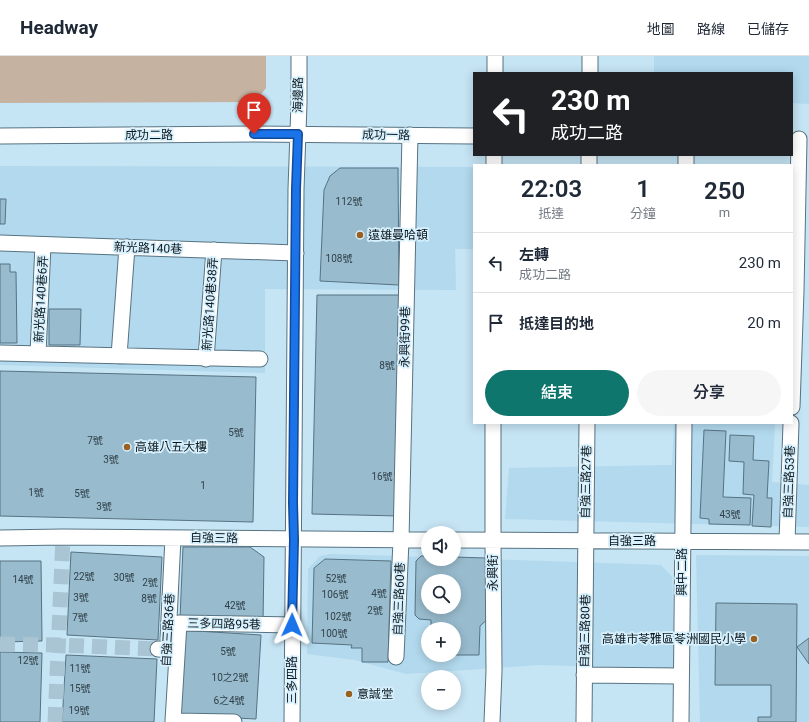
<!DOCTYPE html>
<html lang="zh-TW">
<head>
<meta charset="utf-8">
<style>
	:root { --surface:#fff; --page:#f6f6f7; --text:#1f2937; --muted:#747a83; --line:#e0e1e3; --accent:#0f766e }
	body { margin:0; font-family:Roboto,"Noto Sans TC",sans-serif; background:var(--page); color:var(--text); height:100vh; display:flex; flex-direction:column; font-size:15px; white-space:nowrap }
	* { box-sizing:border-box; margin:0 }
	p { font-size:13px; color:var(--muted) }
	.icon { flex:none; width:22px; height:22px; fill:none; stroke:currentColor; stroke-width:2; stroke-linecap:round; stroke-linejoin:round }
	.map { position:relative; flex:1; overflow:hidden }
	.drawer { position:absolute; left:473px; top:108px; width:320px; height:260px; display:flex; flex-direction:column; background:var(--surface); border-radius:0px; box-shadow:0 2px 10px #0003 }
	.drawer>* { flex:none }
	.top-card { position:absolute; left:473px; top:16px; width:320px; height:84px; border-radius:0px; box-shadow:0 2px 10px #0003; background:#202124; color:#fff; overflow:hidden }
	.buttons { position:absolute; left:421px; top:470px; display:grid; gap:8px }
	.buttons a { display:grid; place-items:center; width:40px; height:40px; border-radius:50%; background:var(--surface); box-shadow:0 2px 10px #0003; font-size:20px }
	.pin { position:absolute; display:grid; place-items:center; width:34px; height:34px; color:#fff; margin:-41px -17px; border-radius:50% 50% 50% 0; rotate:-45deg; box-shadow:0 0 4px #0007 }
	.pin .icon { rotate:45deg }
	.me { position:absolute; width:44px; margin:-22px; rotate:1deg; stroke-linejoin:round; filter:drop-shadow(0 0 3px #0008) }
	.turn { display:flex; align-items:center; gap:14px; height:84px; padding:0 12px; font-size:18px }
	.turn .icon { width:52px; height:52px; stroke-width:2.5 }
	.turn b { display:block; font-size:28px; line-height:34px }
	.eta { display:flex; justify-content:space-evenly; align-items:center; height:68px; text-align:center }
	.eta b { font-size:24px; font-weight:600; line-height:28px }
	.primary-button { display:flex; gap:8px; margin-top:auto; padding:8px 12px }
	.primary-button a { flex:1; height:46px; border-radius:24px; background:var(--accent); color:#fff; font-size:16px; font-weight:600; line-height:46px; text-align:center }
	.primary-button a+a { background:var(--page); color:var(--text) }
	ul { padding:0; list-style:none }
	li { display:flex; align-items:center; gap:12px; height:60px; padding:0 12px; border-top:1px solid var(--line) }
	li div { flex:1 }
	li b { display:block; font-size:15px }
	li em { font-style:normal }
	header { display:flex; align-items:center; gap:24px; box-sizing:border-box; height:56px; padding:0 20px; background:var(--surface); border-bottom:1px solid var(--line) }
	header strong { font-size:19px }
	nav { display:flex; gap:22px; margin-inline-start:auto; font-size:14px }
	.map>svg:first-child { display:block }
	.built { fill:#b2d9ed; fill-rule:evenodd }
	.green { fill:#c5b2a0 }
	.building { fill:#98bbcd; stroke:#577382; fill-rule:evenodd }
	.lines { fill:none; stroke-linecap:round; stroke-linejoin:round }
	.minor-tunnel { stroke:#a9c5d4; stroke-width:15; stroke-dasharray:15 8; stroke-linecap:butt }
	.minor-casing { stroke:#577382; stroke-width:17 }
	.minor { stroke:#fff; stroke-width:15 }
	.route-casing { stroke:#114b97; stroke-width:10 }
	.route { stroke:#1a73e8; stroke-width:7 }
	.poi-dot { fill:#9a601f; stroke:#d7f0fd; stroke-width:1.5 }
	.labels { text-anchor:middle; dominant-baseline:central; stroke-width:3.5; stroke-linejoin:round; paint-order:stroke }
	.number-label { font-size:10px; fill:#30414a }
	.street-label { font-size:12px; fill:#0d181e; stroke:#d7f0fd }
	.poi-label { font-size:12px; fill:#0d181e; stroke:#d7f0fd; text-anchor:start }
</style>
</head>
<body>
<header>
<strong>Headway</strong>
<nav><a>地圖</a><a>路線</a><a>已儲存</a></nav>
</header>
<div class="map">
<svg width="809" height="666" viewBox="0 0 809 666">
	<rect width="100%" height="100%" fill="#c5e4f4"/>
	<path class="built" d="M654,0H809V48L792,47V17H654Z
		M0,110L474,111V193H455L456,234L265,233V317L0,309Z
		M674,367H775L772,426L809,429V471L505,463L509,412L672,409Z
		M330,498L428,501V503H454V502L661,509L672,521L675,613L540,609L406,618L355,604L307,598L308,513L320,500ZM428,525H454V551H428ZM428,573H454V599H428Z
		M696,499L809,500V666H700Z"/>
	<path class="green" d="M0,0H266V32L255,46L0,47Z"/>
	<path class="building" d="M340,112H398L399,229L320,225L324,134L330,120Z
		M0,143H6L5,168H0Z
		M0,208H10V216H16L17,287H0Z
		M317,239H403L399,460L312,458Z
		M49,253H81L80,289H49Z
		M0,315L256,321L253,466L0,460Z
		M704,374L726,375L723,441L751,442L750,469L709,468V463L700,462Z
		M730,379L754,380L753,404L769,405L767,442H772L771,471L752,470L754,439L743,438L744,406L729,405Z
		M183,491H250L264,501L263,566L180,563Z
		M71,496L162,501L158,584L67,579Z
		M421,500H428V503H454V501L486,502L493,509L492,559L480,570L479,599H431H454V573H431V564L419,563L415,559L416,505ZM428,525H454V551H428Z
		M325,503L391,505L388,606H362V592H351L352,589L312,587L314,512Z
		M0,505H41L42,585L0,586Z
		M716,547L797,548L796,666H758V661H771V629H715Z
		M180,574L261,579L256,663L176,659Z
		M809,582V608L797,591Z
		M0,596L42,597L40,666H0Z
		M66,599L157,603L154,666H62Z"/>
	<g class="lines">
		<path class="minor-tunnel" d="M0,588L58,589L158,593
			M55,666L63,481"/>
		<defs>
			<path id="minor" d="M495,17V0
				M590,17V0
				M0,80L254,78L474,80
				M494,109V99
				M589,109V99
				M686,109V99
				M0,187L296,197
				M0,297L260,303
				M38,298L43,189
				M119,300L127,191
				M206,303L214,194
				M792,351L796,235L799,83
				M0,482L63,481L428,484
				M454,484L809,486
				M787,486L791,367
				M168,583L173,482
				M158,593L177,594
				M396,601L401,484L410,79
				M584,619L681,620
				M234,666L173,665L179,567L292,569
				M292,666L296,133L299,47V0
				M492,666L494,615L493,484V367
				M584,666L587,367
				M681,666L684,367"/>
		</defs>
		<use href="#minor" class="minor-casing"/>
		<use href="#minor" class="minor"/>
	</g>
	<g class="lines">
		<defs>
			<path id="route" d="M254,78H298L296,133L293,447L294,484L292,569"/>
		</defs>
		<use href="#route" class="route-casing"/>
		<use href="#route" class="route"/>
	</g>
	<g class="poi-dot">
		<circle cx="360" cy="179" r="4"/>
		<circle cx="127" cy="391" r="4"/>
		<circle cx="754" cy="583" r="4"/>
		<circle cx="349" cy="638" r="4"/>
	</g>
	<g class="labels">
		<g class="number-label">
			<text x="349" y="145">112號</text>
			<text x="339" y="202">108號</text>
			<text x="387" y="309">8號</text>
			<text x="236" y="376">5號</text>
			<text x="95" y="384">7號</text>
			<text x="111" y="403">3號</text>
			<text x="382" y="420">16號</text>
			<text x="203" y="429">1</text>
			<text x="36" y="436">1號</text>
			<text x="82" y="437">5號</text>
			<text x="104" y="450">3號</text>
			<text x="730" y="458">43號</text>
			<text x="84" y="520">22號</text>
			<text x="124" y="521">30號</text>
			<text x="336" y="522">52號</text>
			<text x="23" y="523">14號</text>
			<text x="150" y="526">2號</text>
			<text x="379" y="537">4號</text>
			<text x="335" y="538">106號</text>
			<text x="81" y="541">3號</text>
			<text x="149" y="542">8號</text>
			<text x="235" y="549">42號</text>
			<text x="375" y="554">2號</text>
			<text x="338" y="560">102號</text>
			<text x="80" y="561">7號</text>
			<text x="334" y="577">100號</text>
			<text x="228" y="595">5號</text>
			<text x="28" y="604">12號</text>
			<text x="80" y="612">11號</text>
			<text x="230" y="621">10之2號</text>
			<text x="80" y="632">15號</text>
			<text x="229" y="644">6之4號</text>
			<text x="79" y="654">19號</text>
		</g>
		<g class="street-label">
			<text transform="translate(298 39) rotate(-89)">海邊路</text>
			<text x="149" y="79">成功二路</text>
			<text transform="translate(386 79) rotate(1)">成功一路</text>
			<text transform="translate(148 192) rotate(2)">新光路140巷</text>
			<text transform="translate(41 243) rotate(-87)">新光路140巷6弄</text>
			<text transform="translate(210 248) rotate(-86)">新光路140巷38弄</text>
			<text transform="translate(405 281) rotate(-89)">永興街99巷</text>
			<text transform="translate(586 426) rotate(-89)">自強三路27巷</text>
			<text transform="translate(789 426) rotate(-88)">自強三路53巷</text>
			<text transform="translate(214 482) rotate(1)">自強三路</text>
			<text x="632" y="485">自強三路</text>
			<text transform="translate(682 516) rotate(-90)">興中二路</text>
			<text transform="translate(493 517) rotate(-90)">永興街</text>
			<text transform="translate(399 543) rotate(-88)">自強三路60巷</text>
			<text transform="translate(224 568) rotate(1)">三多四路95巷</text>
			<text transform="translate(168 574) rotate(-87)">自強三路36巷</text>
			<text transform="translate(585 575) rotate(-89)">自強三路80巷</text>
			<text transform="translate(292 624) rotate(-90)">三多四路</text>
		</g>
		<g class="poi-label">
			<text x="368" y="179">遠雄曼哈頓</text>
			<text x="135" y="391">高雄八五大樓</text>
			<text x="746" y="583" text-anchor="end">高雄市苓雅區苓洲國民小學</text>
			<text x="357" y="638">意誠堂</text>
		</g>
	</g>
</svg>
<div class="buttons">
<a><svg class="icon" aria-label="sound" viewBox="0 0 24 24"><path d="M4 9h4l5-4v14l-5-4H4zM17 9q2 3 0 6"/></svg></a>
<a><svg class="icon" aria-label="search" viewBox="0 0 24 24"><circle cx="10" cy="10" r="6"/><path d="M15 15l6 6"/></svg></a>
<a>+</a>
<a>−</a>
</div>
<div class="pin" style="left:254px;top:78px;background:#d93025"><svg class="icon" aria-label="arrive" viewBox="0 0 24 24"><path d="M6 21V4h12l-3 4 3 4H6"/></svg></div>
<svg class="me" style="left:292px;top:569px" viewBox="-20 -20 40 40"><path d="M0-17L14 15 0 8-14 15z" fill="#1a73e8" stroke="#fff" stroke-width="4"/></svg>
<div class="top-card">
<div class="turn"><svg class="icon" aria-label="left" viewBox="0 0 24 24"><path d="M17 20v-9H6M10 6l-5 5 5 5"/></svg><div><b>230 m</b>成功二路</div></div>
</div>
<section class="drawer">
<div class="eta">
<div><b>22:03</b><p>抵達</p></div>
<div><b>1</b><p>分鐘</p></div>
<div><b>250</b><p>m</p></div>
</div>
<ul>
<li><svg class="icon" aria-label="left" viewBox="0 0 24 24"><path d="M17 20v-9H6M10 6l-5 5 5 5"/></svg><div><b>左轉</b><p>成功二路</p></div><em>230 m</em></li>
<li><svg class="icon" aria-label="arrive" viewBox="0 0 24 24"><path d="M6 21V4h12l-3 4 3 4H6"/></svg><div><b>抵達目的地</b></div><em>20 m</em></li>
</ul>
<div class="primary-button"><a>結束</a><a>分享</a></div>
</section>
</div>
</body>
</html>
